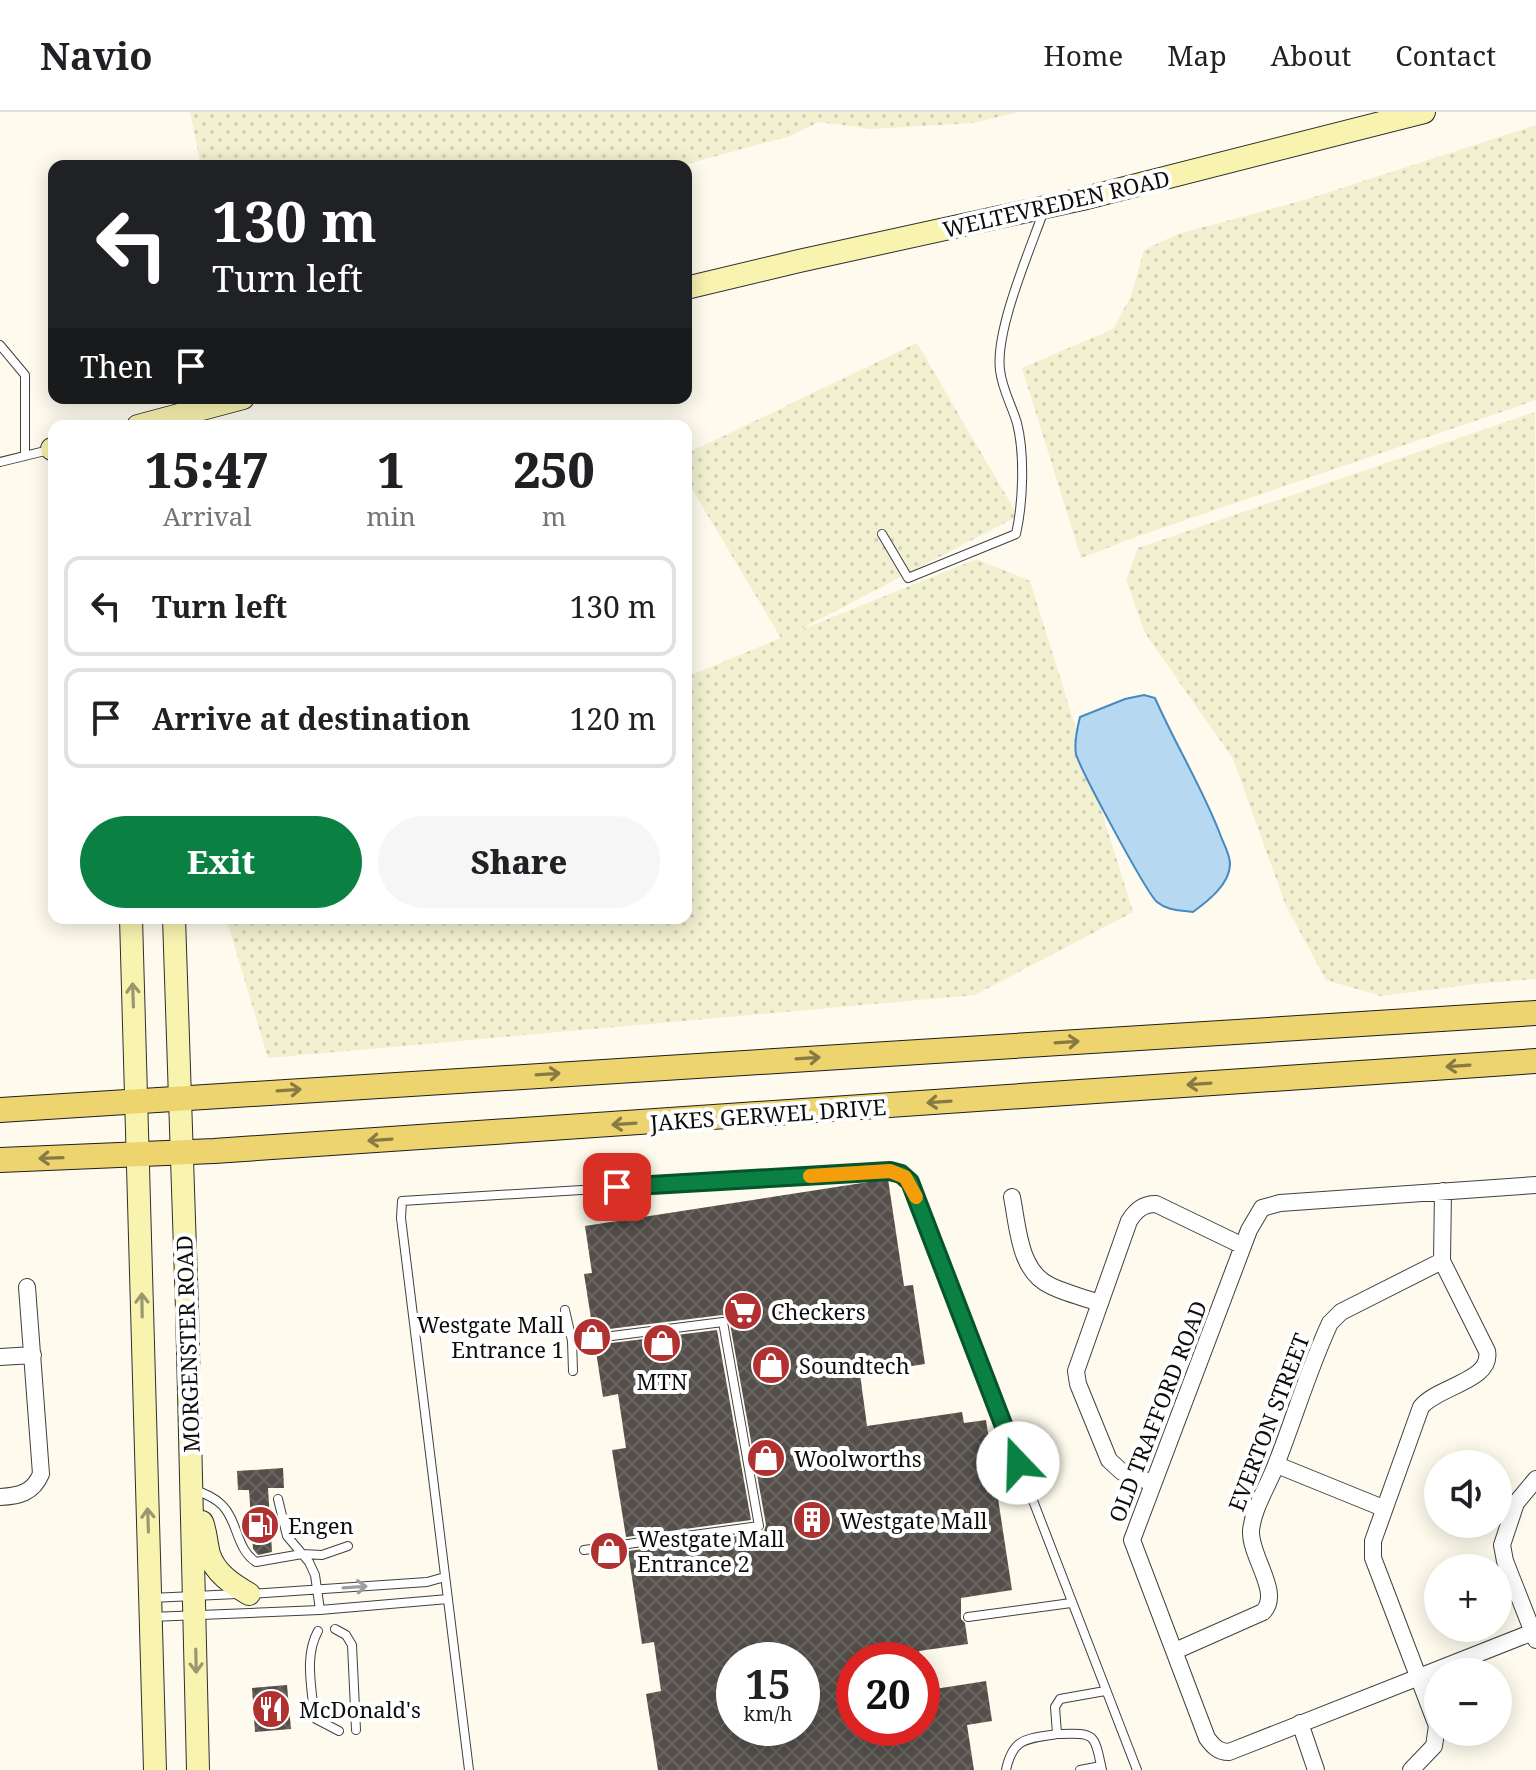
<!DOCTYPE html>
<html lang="en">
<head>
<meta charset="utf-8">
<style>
	:root { --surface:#fff; --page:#f6f6f6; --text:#202124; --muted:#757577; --line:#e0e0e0; --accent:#0b8043 }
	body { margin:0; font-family:"Noto Serif",serif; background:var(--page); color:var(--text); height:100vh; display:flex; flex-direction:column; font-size:30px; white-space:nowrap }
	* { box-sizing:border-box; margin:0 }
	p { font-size:26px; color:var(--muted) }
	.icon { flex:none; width:44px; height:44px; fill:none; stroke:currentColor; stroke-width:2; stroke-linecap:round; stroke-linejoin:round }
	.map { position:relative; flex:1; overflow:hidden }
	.panel { position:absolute; left:48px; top:308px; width:644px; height:504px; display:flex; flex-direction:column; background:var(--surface); border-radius:16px; box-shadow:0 4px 20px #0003 }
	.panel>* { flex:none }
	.banner { position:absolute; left:48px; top:48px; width:644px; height:244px; border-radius:16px; box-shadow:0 4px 20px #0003; background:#202124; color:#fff; overflow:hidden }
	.buttons { position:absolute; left:1424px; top:1338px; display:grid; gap:16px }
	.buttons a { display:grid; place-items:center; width:88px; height:88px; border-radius:50%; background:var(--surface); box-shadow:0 4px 20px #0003; font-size:40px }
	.speed { position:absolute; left:716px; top:1530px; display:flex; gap:16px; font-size:40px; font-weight:700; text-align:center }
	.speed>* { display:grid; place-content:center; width:104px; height:104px; border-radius:50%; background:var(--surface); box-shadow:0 4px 20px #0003; line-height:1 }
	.speed small { font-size:20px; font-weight:400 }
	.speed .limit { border:12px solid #d22; background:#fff; color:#111 }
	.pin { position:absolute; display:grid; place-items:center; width:68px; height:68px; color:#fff; margin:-34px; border-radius:16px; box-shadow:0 4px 12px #0006 }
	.me { position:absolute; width:88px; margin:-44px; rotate:339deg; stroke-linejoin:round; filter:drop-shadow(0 0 6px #0008) }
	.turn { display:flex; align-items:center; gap:28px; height:168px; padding:0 32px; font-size:36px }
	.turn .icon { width:104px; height:104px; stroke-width:2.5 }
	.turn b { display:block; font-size:56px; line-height:68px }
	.then { display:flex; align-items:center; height:76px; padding:0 32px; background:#0003; gap:16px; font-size:30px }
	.eta { display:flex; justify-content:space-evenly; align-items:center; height:136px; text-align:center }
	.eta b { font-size:48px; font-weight:800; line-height:56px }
	.button { display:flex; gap:16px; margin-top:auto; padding:16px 32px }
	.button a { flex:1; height:92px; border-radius:48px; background:var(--accent); color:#fff; font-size:32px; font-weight:800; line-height:92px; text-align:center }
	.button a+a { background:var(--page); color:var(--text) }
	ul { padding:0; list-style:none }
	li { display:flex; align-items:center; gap:24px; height:100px; margin:0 16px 12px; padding:0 16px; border:4px solid var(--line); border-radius:16px }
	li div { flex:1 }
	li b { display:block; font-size:30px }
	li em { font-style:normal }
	header { display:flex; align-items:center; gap:48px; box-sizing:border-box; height:112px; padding:0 40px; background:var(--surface); border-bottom:2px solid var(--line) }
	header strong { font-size:38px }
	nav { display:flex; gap:44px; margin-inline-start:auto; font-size:28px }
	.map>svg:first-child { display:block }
	.farmland { fill:url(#farmland-dots) }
	.water { fill:#b7d8f1; stroke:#4489c1; stroke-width:2 }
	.building { fill:url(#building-cross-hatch); fill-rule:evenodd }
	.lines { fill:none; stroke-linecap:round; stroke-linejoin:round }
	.lane-casing { stroke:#404040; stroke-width:10 }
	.street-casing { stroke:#404040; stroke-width:18 }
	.secondary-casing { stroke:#2f2f2f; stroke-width:24 }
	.primary-casing { stroke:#1e1e1e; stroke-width:26 }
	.lane { stroke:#fff; stroke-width:8 }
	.street { stroke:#fff; stroke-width:16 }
	.secondary { stroke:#f8f3af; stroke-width:22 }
	.primary { stroke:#edd46f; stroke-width:24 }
	.oneway { stroke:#9a976e }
	.oneway2 { stroke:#887a43 }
	.oneway3 { stroke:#9e9e9e }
	.route-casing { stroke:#07532c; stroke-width:20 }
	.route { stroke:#0b8043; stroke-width:14 }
	.slow { stroke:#f59e0b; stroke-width:14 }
	.labels { text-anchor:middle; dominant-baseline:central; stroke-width:8; stroke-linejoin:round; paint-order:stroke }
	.street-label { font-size:22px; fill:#0d0d0d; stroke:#fff }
	.poi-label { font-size:22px; fill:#0d0d0d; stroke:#fff; text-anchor:start }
</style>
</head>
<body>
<header>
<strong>Navio</strong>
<nav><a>Home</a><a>Map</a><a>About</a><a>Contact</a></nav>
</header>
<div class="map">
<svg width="1536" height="1658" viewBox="0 0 1536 1658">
	<defs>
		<pattern id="farmland-dots" width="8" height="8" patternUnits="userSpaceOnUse" patternTransform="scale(2)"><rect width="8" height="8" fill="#f1f0d0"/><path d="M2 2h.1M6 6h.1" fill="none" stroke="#cdcdb1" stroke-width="1.8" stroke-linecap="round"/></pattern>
		<pattern id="building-cross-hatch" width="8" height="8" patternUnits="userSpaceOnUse" patternTransform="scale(2)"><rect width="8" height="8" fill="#544f4a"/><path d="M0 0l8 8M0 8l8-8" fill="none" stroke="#686460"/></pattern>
	</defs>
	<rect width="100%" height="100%" fill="#fefbee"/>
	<path class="farmland" d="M190,0H1019L973,11L871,17L819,10L790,24L680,54H201Z
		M1536,13V288L1133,426L1081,446L1022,256L1113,217L1131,184L1144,138L1178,122L1308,87Z
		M917,231L1018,404L793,521L977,447L1030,469L1133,800L975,883L268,946L226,806H686V565L781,526L686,367V342Z
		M1535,300L1536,867L1474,872L1381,884L1326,868L1286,794L1233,647L1145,521L1126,468L1138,436Z"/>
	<path class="water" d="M1144,583L1155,586C1175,632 1202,675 1220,722C1223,731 1230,742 1230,752C1230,772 1208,789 1193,800C1179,798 1168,799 1157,790C1146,780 1081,659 1076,642C1074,631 1077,617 1080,605L1125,587Z"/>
	<path class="building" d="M888,1067L904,1174L913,1173L925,1252L860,1262L867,1314L962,1300L964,1311L986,1308L1012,1478L961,1486V1507L965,1511L968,1532L919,1539L921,1548H854V1616H922V1579L986,1569L992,1609L967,1613L974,1658H658L646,1582L661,1579L654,1530L642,1532L628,1439L760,1421L764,1419L766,1413L729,1206L722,1203L593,1219L584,1162L592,1161L585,1114ZM734,1548H802V1616H734Z
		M717,1218L751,1408L626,1425L612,1338L626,1336L618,1282L603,1285L595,1233Z
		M283,1356L284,1376H268L272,1440L258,1443L253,1437L249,1378H238L237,1359Z
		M287,1573L291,1617L255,1620L252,1576Z"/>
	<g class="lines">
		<defs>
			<path id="lane" d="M0,233L25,263V344
				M0,350L49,338
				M882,422L908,466L1016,422C1023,391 1025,343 1017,311C1012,294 1002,277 1000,258C995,218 1030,138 1044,98
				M565,1198L572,1229L573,1259
				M572,1229L723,1210L759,1414L584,1438
				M193,1377C203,1381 214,1385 222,1393C238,1409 236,1437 256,1450L302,1442L322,1443L348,1434
				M278,1387L287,1424L309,1450L315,1463L320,1498
				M251,1482L427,1470L445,1465
				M151,1486L237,1482
				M151,1505L320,1498L448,1487
				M968,1505L1071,1491
				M335,1517L346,1523L352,1533L356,1618
				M318,1519C304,1544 312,1575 314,1603L316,1607L339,1619
				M469,1658L401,1106L402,1089L890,1059L901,1062L910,1070L1137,1658
				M1006,1658C1013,1625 1027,1627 1057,1622
				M1080,1658L1101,1654
				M1102,1658C1094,1620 1095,1621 1057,1622L1055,1595L1060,1587L1105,1579"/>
			<path id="street" d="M1012,1085C1018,1115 1019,1160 1051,1174C1066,1181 1084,1186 1100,1191
				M0,1245L33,1243
				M1277,1353L1383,1396
				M1536,1367L1516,1391L1502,1433L1505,1449L1536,1528
				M1153,1371L1122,1360L1109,1348L1078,1272L1076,1259L1129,1109C1136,1098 1143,1092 1156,1092L1243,1134
				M0,1385C19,1384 33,1381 41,1362L27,1175
				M1533,1520L1229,1640C1218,1640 1213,1634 1207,1626L1132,1428L1249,1118L1262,1096L1280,1091L1536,1073
				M1175,1539L1263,1500C1282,1481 1250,1445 1251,1419C1253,1395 1269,1373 1277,1350C1295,1304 1309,1256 1330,1211L1341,1200L1442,1149
				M1300,1611L1316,1658
				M1411,1658L1434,1634L1437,1614L1378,1459L1373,1446V1429L1421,1295C1438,1274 1493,1269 1487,1239L1442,1149L1443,1079"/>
			<path id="secondary" d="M686,176L799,149L1082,87L1424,0
				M138,314L243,286
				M52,337L54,338
				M131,806L155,1658
				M174,806L187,1197L198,1658
				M202,1410C206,1420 206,1431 209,1442C215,1461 232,1472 249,1482"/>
			<path id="primary" d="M0,998L1536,901
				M0,1048L214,1039L1536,949"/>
		</defs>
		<use href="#lane" class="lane-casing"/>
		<use href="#street" class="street-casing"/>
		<use href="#secondary" class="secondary-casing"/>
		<use href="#primary" class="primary-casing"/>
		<use href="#lane" class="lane"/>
		<use href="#street" class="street"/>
		<use href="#secondary" class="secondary"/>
		<use href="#primary" class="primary"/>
	</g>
	<defs><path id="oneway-shaft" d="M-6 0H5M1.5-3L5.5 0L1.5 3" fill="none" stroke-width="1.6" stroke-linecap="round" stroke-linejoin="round" transform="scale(2)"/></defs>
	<g class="oneway">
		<use href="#oneway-shaft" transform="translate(133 883) rotate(-92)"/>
		<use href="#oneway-shaft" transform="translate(142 1193) rotate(-91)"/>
		<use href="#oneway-shaft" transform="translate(148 1408) rotate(-92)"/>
		<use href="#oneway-shaft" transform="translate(196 1549) rotate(89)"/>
	</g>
	<g class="oneway2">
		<use href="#oneway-shaft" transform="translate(1067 930) rotate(-4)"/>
		<use href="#oneway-shaft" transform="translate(808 946) rotate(-4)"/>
		<use href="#oneway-shaft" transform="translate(1458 954) rotate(176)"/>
		<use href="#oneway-shaft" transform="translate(548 962) rotate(-4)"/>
		<use href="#oneway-shaft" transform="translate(1199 972) rotate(176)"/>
		<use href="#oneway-shaft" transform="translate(289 978) rotate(-4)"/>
		<use href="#oneway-shaft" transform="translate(939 990) rotate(176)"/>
		<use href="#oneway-shaft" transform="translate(624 1012) rotate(176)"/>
		<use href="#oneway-shaft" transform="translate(380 1028) rotate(176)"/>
		<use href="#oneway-shaft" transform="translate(51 1046) rotate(178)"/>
	</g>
	<use class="oneway3" href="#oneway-shaft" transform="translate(355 1475) rotate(-4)"/>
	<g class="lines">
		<defs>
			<path id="route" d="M617,1075L890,1059L901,1062L910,1070L1018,1351"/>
		</defs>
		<use href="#route" class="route-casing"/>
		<use href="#route" class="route"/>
		<path class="slow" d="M810,1064L890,1059L905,1065L916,1085"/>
	</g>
	<defs>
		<symbol id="supermarket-disc" viewBox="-11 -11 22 22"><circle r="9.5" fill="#b13131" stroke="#fff"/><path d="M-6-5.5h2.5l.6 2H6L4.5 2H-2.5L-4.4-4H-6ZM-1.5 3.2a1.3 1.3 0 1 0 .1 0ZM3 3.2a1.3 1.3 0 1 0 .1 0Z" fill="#fff"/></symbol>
		<symbol id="shop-disc" viewBox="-11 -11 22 22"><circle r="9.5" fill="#b13131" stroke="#fff"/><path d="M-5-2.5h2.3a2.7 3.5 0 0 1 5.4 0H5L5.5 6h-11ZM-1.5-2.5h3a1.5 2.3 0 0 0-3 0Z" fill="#fff"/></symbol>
		<symbol id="building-disc" viewBox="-11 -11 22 22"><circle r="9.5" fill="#b13131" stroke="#fff"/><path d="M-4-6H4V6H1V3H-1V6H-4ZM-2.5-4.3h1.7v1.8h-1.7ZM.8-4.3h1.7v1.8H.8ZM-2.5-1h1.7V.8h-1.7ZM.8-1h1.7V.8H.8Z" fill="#fff"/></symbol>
		<symbol id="fuel-disc" viewBox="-11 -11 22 22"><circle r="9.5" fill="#b13131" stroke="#fff"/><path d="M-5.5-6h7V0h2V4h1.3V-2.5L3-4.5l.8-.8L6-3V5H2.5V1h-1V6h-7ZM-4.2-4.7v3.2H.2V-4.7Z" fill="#fff"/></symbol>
		<symbol id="restaurant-disc" viewBox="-11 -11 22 22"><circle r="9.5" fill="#b13131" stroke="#fff"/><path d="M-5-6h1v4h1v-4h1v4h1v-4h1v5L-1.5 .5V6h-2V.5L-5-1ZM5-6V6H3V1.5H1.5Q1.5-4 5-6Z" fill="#fff"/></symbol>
	</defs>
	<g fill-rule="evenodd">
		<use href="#supermarket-disc" x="721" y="1177" width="44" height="44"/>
		<use href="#shop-disc" x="570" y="1203" width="44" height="44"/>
		<use href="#shop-disc" x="640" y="1209" width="44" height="44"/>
		<use href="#shop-disc" x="749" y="1231" width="44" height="44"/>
		<use href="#shop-disc" x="744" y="1324" width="44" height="44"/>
		<use href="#building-disc" x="790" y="1386" width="44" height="44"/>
		<use href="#fuel-disc" x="238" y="1391" width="44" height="44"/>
		<use href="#shop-disc" x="587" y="1417" width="44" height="44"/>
		<use href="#restaurant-disc" x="249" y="1575" width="44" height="44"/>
	</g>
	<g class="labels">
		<g class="street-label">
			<text transform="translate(1056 91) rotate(-13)">WELTEVREDEN ROAD</text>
			<text transform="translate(768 1002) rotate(-4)">JAKES GERWEL DRIVE</text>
			<text transform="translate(187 1232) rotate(-92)">MORGENSTER ROAD</text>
			<text transform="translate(1157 1299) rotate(-69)">OLD TRAFFORD ROAD</text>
			<text transform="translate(1268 1310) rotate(-69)">EVERTON STREET</text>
		</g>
		<g class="poi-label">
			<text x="771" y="1199">Checkers</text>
			<text x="564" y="1212" text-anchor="end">Westgate Mall<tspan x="564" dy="25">Entrance 1</tspan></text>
			<text x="799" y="1253">Soundtech</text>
			<text x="662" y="1269" text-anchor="middle">MTN</text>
			<text x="794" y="1346">Woolworths</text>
			<text x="840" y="1408">Westgate Mall</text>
			<text x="288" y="1413">Engen</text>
			<text x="637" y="1426">Westgate Mall<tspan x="637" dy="25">Entrance 2</tspan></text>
			<text x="299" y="1597">McDonald's</text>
		</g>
	</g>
</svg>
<div class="buttons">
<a><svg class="icon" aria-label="sound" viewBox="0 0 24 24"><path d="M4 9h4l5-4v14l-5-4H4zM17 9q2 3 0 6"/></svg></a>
<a>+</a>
<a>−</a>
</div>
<div class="speed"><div>15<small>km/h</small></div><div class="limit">20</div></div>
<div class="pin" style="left:617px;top:1075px;background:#d93025"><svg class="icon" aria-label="arrive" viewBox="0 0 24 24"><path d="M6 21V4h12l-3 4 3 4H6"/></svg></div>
<svg class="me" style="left:1018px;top:1351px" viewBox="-20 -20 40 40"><circle r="19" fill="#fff"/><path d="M0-13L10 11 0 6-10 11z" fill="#0b8043"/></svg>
<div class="banner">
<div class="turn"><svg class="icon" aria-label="left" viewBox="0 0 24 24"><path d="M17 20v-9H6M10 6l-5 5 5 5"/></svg><div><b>130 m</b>Turn left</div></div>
<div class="then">Then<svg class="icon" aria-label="arrive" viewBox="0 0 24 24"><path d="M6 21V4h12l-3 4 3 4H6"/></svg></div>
</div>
<section class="panel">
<div class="eta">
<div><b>15:47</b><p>Arrival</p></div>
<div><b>1</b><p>min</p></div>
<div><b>250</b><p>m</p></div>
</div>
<ul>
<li><svg class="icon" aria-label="left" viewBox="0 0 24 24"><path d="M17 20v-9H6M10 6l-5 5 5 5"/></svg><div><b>Turn left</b></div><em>130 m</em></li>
<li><svg class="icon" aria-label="arrive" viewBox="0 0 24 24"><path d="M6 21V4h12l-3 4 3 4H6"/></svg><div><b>Arrive at destination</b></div><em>120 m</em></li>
</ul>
<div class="button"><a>Exit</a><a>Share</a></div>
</section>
</div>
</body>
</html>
